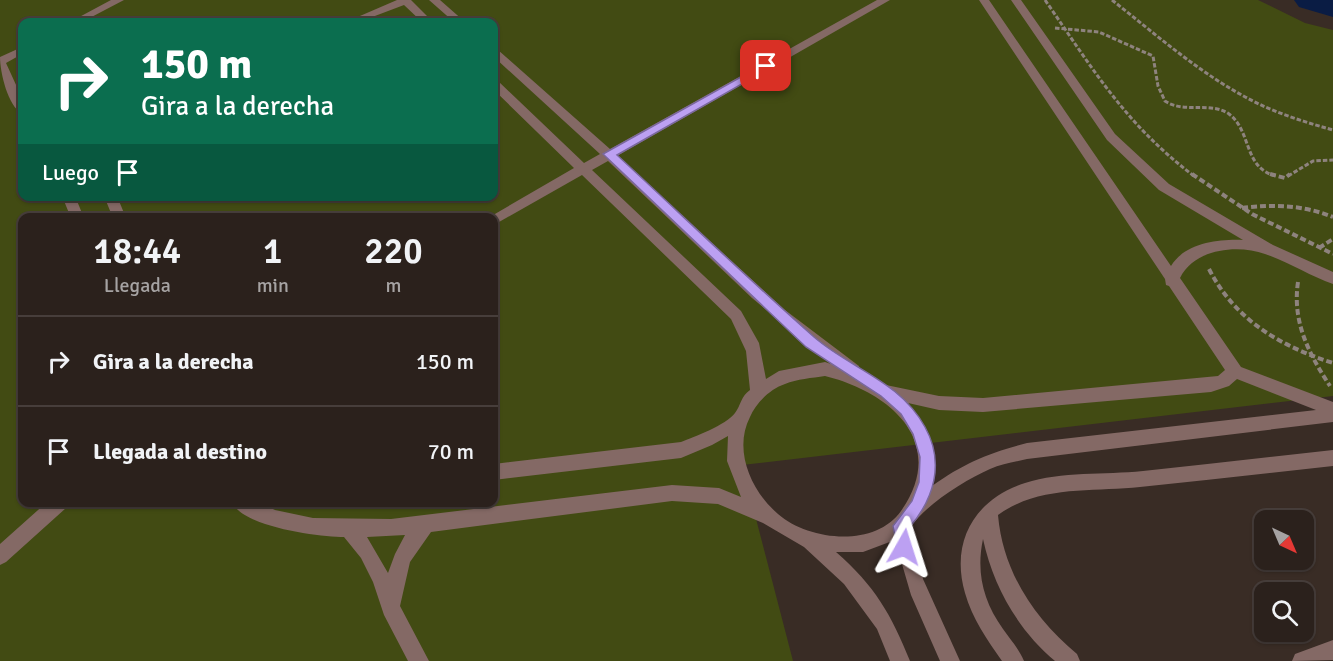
<!DOCTYPE html>
<html lang="es">
<head>
<meta charset="utf-8">
<style>
	:root { --surface:#2b211c; --page:#372e29; --text:#f1f3f6; --muted:#a6a3a3; --line:#473e3b }
	body { margin:0; font-family:Signika,sans-serif; background:var(--page); color:var(--text); height:100vh; display:flex; flex-direction:column; font-size:22px; white-space:nowrap }
	* { box-sizing:border-box; margin:0 }
	p { font-size:20px; color:var(--muted) }
	.icon { flex:none; width:33px; height:33px; fill:none; stroke:currentColor; stroke-width:2; stroke-linecap:round; stroke-linejoin:round }
	.map { position:relative; flex:1; overflow:hidden }
	.sheet { position:absolute; left:18px; top:213px; width:480px; height:294px; display:flex; flex-direction:column; background:var(--surface); border-radius:12px; box-shadow:0 2px 4px #0004,0 0 0 2px var(--line) }
	.sheet>* { flex:none }
	.top-card { position:absolute; left:18px; top:18px; width:480px; height:183px; border-radius:12px; box-shadow:0 2px 4px #0004,0 0 0 2px var(--line); background:#0b6e4f; color:#fff; overflow:hidden }
	.needle { width:39px; rotate:136deg }
	.controls { position:absolute; left:1254px; top:510px; display:grid; gap:12px }
	.controls a { display:grid; place-items:center; width:60px; height:60px; border-radius:12px; background:var(--surface); box-shadow:0 2px 4px #0004,0 0 0 2px var(--line); font-size:30px }
	.pin { position:absolute; display:grid; place-items:center; width:51px; height:51px; color:#fff; margin:-26px; border-radius:12px; box-shadow:0 3px 9px #0006 }
	.me { position:absolute; width:66px; margin:-33px; rotate:6deg; stroke-linejoin:round; filter:drop-shadow(0 0 4px #0008) }
	.turn { display:flex; align-items:center; gap:21px; height:126px; padding:0 24px; font-size:27px }
	.turn .icon { width:78px; height:78px; stroke-width:2.5 }
	.turn b { display:block; font-size:42px; line-height:51px }
	.then { display:flex; align-items:center; height:57px; padding:0 24px; background:#0003; gap:12px; font-size:22px }
	.eta { display:flex; justify-content:space-evenly; align-items:center; height:102px; text-align:center }
	.eta b { font-size:36px; font-weight:600; line-height:42px }
	ul { padding:0; list-style:none }
	li { display:flex; align-items:center; gap:18px; height:90px; padding:0 24px; border-top:2px solid var(--line) }
	li div { flex:1 }
	li b { display:block; font-size:22px }
	li em { font-style:normal }
	.map>svg:first-child { display:block }
	.green { fill:#424b13; fill-rule:evenodd }
	.lines { fill:none; stroke-linecap:round; stroke-linejoin:round }
	.river { fill:#0a1c44; fill-rule:evenodd }
	.path-far1 { stroke:#8e837e; stroke-width:3; stroke-dasharray:4.5 2; stroke-linecap:butt }
	.path { stroke:#8e837e; stroke-width:4; stroke-dasharray:6 3; stroke-linecap:butt }
	.minor { fill:#846965; fill-rule:evenodd }
	.route { fill:#bca0f2; stroke:#7a689d; stroke-width:1.5 }
</style>
</head>
<body>
<div class="map">
<svg width="1333" height="661" viewBox="0 0 1333 661">
	<rect width="100%" height="100%" fill="#392c25"/>
	<path class="green" d="M0,0H1258L1305,23L1333,30V396L742,465L793,661H0ZM22,22H494V196H22ZM22,218H494V502H22Z"/>
	<g class="lines">
		<path class="river" d="M1294,0H1333V17L1299,7Z"/>
		<path class="path-far1" d="M1045,0C1093,69 1125,124 1194,176
			M1112,0C1159,37 1205,78 1259,104C1282,115 1308,123 1333,130
			M1055,28L1099,32L1153,56L1158,86L1165,101C1184,114 1211,101 1229,114C1252,131 1243,168 1276,176
			M1288,176L1313,161L1333,160"/>
		<path class="path" d="M1192,174L1252,214L1333,254
			M1270,174L1285,178L1290,174
			M1242,208C1274,204 1303,205 1333,217
			M1319,248L1333,239
			M1209,269C1235,320 1280,346 1333,363
			M1298,282C1292,322 1309,354 1330,386"/>
		<path class="minor" d="M111,0H124L82,22H70Z
			M397,0H411L433,22H422L404,5L359,22H346Z
			M429,0H440L465,22H454Z
			M877,0H890L617,156L785,310L859,366L860,372L886,385L939,396L983,398L1218,376L1225,370L1169,286L1166,285L1165,279L979,0H989L1171,266C1185,243 1218,239 1243,240L1159,190L1107,140L1011,0H1021L1115,134L1169,184L1273,245L1333,272V284C1310,276 1288,262 1265,254C1237,244 1194,249 1180,278L1241,367L1333,402V422L1027,459C1015,462 1002,464 990,469C965,480 925,505 910,528L923,579L960,661H940L911,595L895,540L863,552H836C875,586 891,614 910,661H890L877,629L844,584L804,547L763,523L718,504L672,501L431,532L410,562L400,606L429,661H408L384,615L373,582L361,558L344,537C320,537 242,527 232,502H258L275,510L313,518L391,519L672,485L719,488L741,497L727,461L728,436L712,445L681,458L494,480V464L681,442C694,437 726,425 735,413C741,405 741,396 750,390L746,351L731,319L582,175L499,222L494,224V218H488L574,168L494,90V81H498L584,163L600,154L494,57V49L498,50L610,149ZM608,161L752,298L831,364L825,362L779,371L766,379L759,343L741,311L592,170ZM825,376C890,392 949,442 901,511C875,548 809,541 778,514C751,491 733,450 750,417C756,403 770,389 785,384C797,379 812,378 825,376ZM1237,379L1316,410L1027,443C989,453 964,463 932,486C941,454 928,427 908,403L939,410L983,412L1211,392L1229,386ZM405,535L395,554L388,573L367,537Z
			M22,47V54L6,63L22,98V113C8,107 0,72 0,57Z
			M62,196H75L84,218H71Z
			M104,196H117L126,218H113Z
			M1333,450V466C1269,473 1205,480 1140,487C1093,492 1039,485 998,515C1003,572 1034,618 1077,654L1080,661H1055C1018,630 993,586 983,539C976,572 983,601 1003,629C1010,639 1019,649 1024,661H1002C987,640 972,618 965,593C950,541 975,499 1025,483C1062,471 1104,475 1143,471C1206,464 1270,457 1333,450Z
			M47,502H68L66,508L6,562L0,565V544Z
			M1333,640V660L1292,661L1295,654Z"/>
	</g>
	<path class="route" d="M766,63L772,66L770,68L617,155C682,215 747,278 814,337C851,369 900,381 925,427C945,463 934,499 909,528L912,547L910,552L904,555L898,552L893,526L912,501L919,482L920,457L913,434L901,414L881,396L806,347L603,154Z"/>
</svg>
<div class="controls">
<a><svg class="needle" viewBox="-14 -14 28 28"><path d="M0-13l5 13h-10z" fill="#e53935"/><path d="M0 13l5-13h-10z" fill="#a6a3a3"/></svg></a>
<a><svg class="icon" aria-label="search" viewBox="0 0 24 24"><circle cx="10" cy="10" r="6"/><path d="M15 15l6 6"/></svg></a>
</div>
<div class="pin" style="left:766px;top:66px;background:#d93025"><svg class="icon" aria-label="arrive" viewBox="0 0 24 24"><path d="M6 21V4h12l-3 4 3 4H6"/></svg></div>
<svg class="me" style="left:904px;top:547px" viewBox="-20 -20 40 40"><path d="M0-17L14 15 0 8-14 15z" fill="#bca0f2" stroke="#fff" stroke-width="4"/></svg>
<div class="top-card">
<div class="turn"><svg class="icon" aria-label="right" viewBox="0 0 24 24"><path d="M7 20v-9h11M14 6l5 5-5 5"/></svg><div><b>150 m</b>Gira a la derecha</div></div>
<div class="then">Luego<svg class="icon" aria-label="arrive" viewBox="0 0 24 24"><path d="M6 21V4h12l-3 4 3 4H6"/></svg></div>
</div>
<section class="sheet">
<div class="eta">
<div><b>18:44</b><p>Llegada</p></div>
<div><b>1</b><p>min</p></div>
<div><b>220</b><p>m</p></div>
</div>
<ul>
<li><svg class="icon" aria-label="right" viewBox="0 0 24 24"><path d="M7 20v-9h11M14 6l5 5-5 5"/></svg><div><b>Gira a la derecha</b></div><em>150 m</em></li>
<li><svg class="icon" aria-label="arrive" viewBox="0 0 24 24"><path d="M6 21V4h12l-3 4 3 4H6"/></svg><div><b>Llegada al destino</b></div><em>70 m</em></li>
</ul>
</section>
</div>
</body>
</html>
